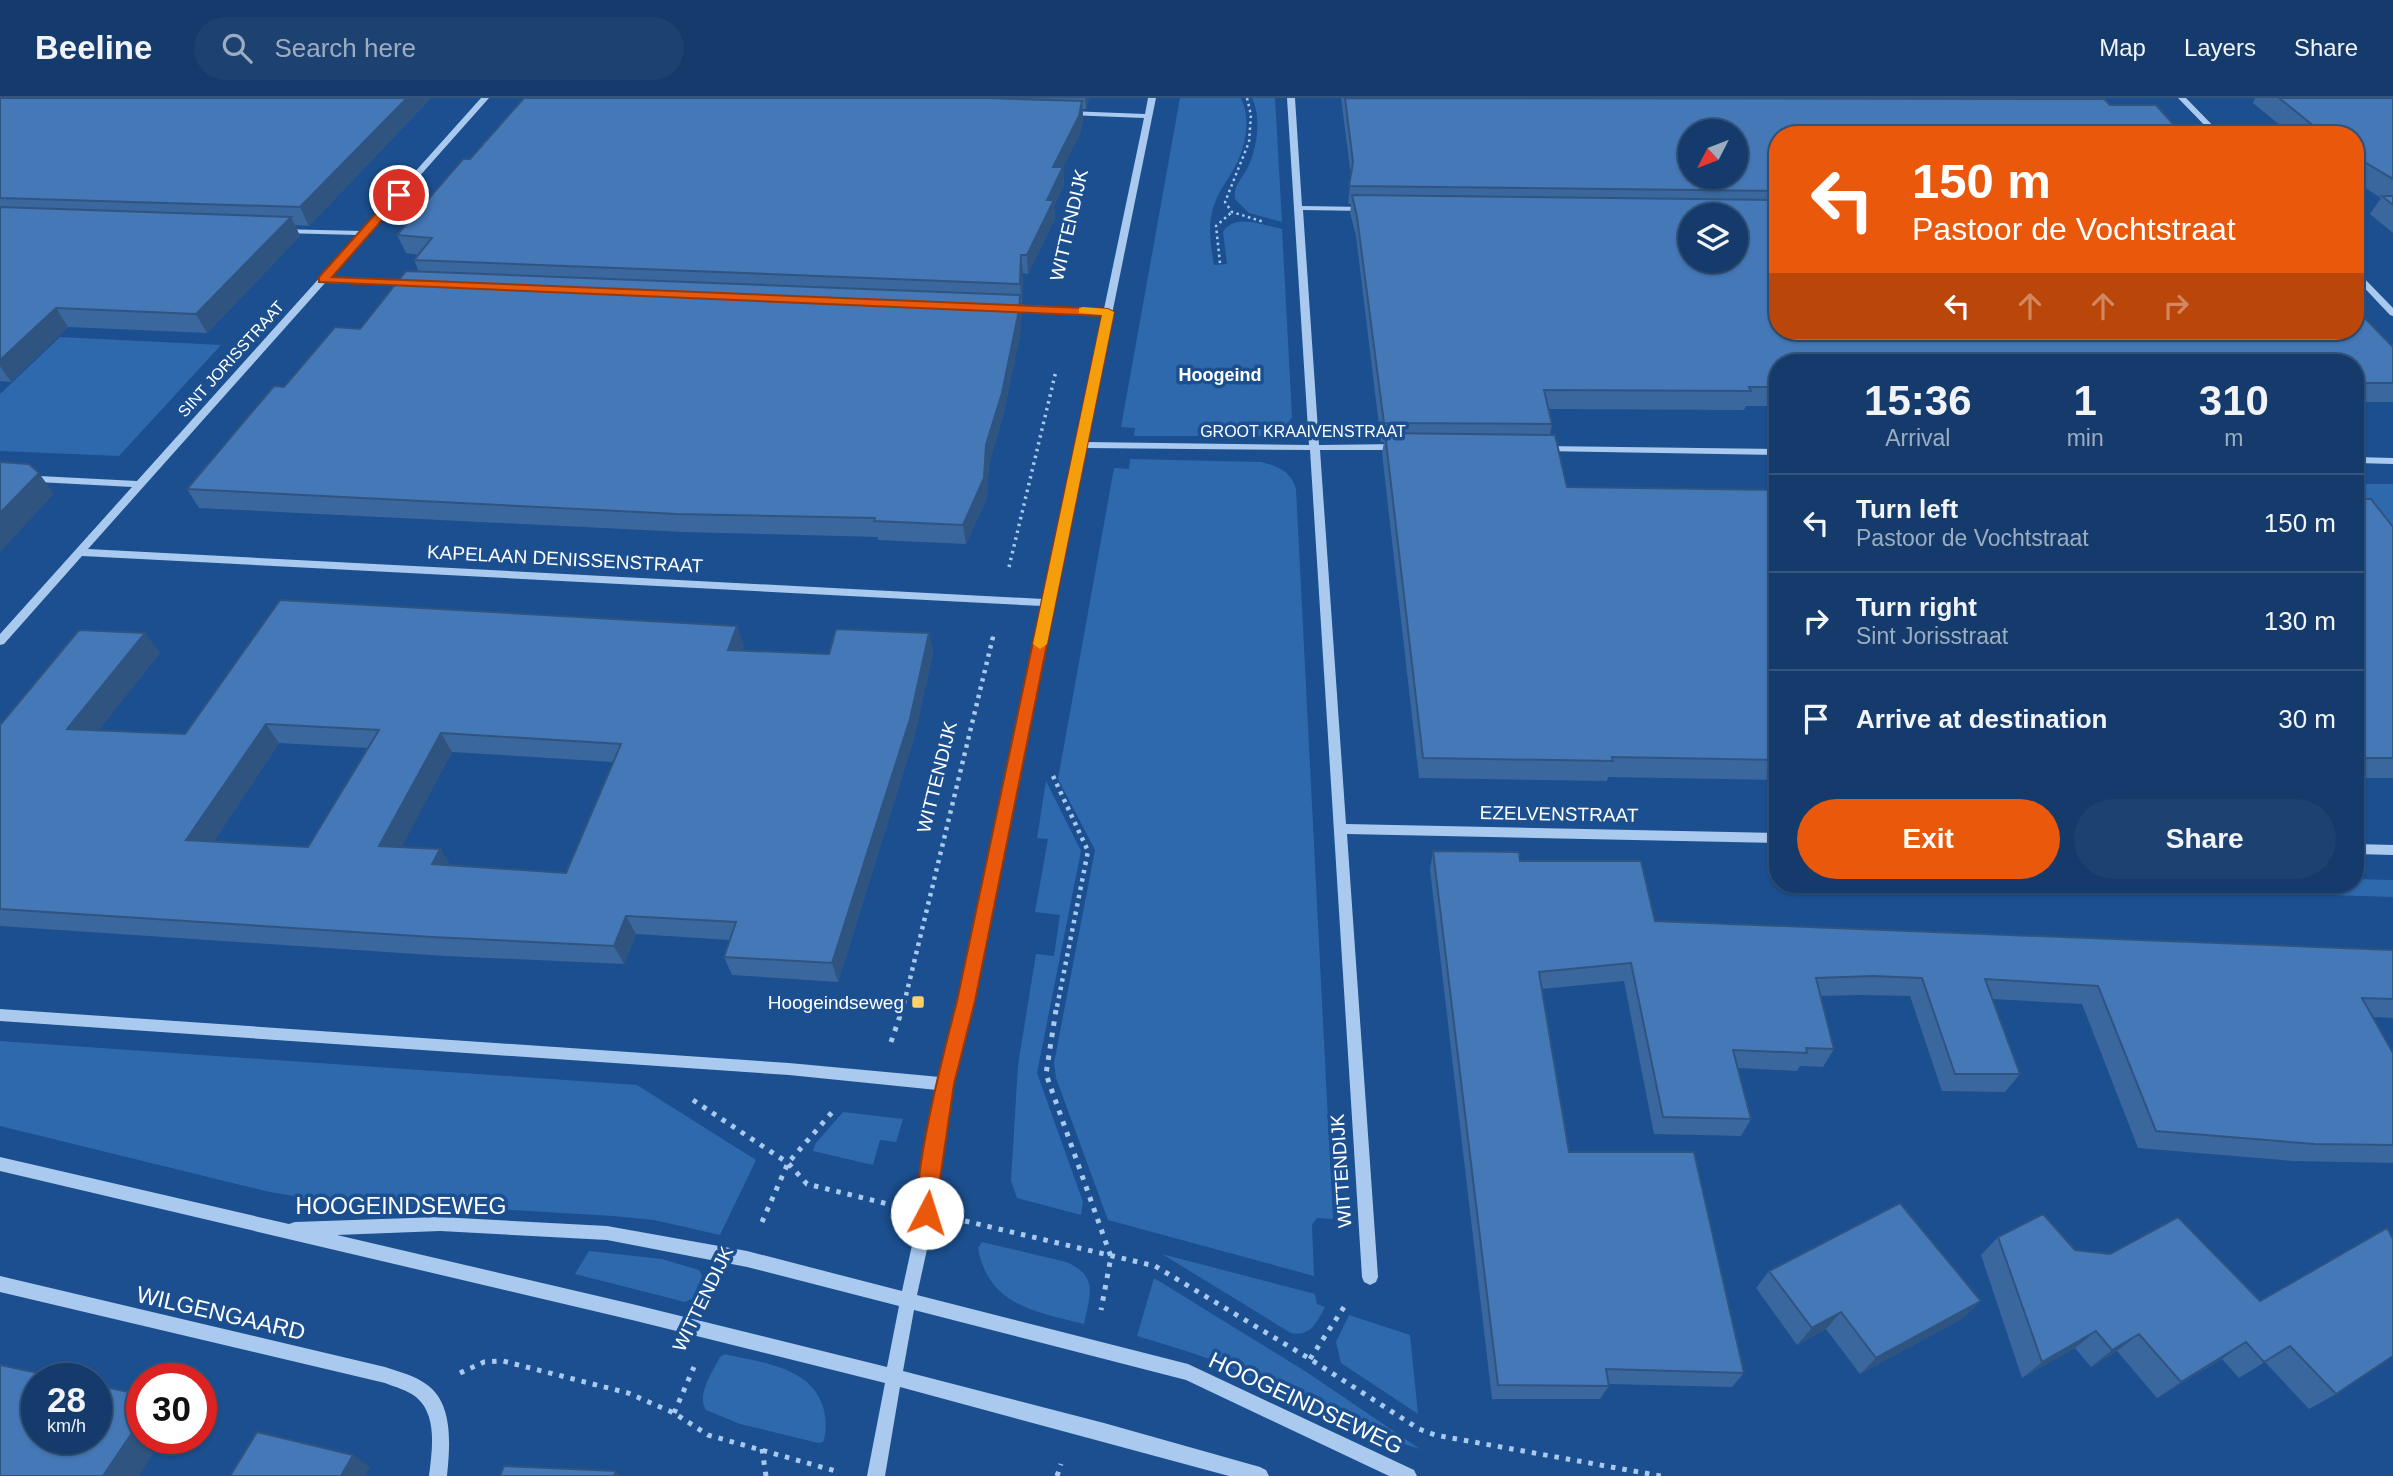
<!DOCTYPE html>
<html lang="en">
<head>
<meta charset="utf-8">
<style>
	:root { --surface:#143b6b; --page:#1d4271; --text:#f1f3f6; --muted:#9dadc1; --line:#33557e; --accent:#ea580c }
	body { margin:0; font-family:Helvetica,sans-serif; background:var(--page); color:var(--text); height:100vh; display:flex; flex-direction:column; font-size:26px; white-space:nowrap }
	* { box-sizing:border-box; margin:0 }
	p { font-size:23px; color:var(--muted) }
	.icon { flex:none; width:38px; height:38px; fill:none; stroke:currentColor; stroke-width:2; stroke-linecap:round; stroke-linejoin:round }
	.map { position:relative; flex:1; overflow:hidden }
	.side { position:absolute; left:1769px; top:256px; width:595px; height:539px; display:flex; flex-direction:column; background:var(--surface); border-radius:28px; box-shadow:0 2px 5px #0004,0 0 0 2px var(--line) }
	.side>* { flex:none }
	.top-card { position:absolute; left:1769px; top:28px; width:595px; height:214px; border-radius:28px; box-shadow:0 2px 5px #0004,0 0 0 2px var(--line); background:#ea580c; color:#fff; overflow:hidden }
	.needle { width:46px; rotate:228deg }
	.controls { position:absolute; left:1678px; top:21px; display:grid; gap:14px }
	.controls a { display:grid; place-items:center; width:70px; height:70px; border-radius:50%; background:var(--surface); box-shadow:0 2px 5px #0004,0 0 0 2px var(--line); font-size:35px }
	.speed { position:absolute; left:21px; top:1265px; display:flex; gap:14px; font-size:35px; font-weight:700; text-align:center }
	.speed>* { display:grid; place-content:center; width:91px; height:91px; border-radius:50%; background:var(--surface); box-shadow:0 2px 5px #0004,0 0 0 2px var(--line); line-height:1 }
	.speed small { font-size:18px; font-weight:400 }
	.speed .limit { border:10px solid #d22; background:#fff; color:#111 }
	.pin { position:absolute; display:grid; place-items:center; width:60px; height:60px; color:#fff; margin:-30px; border:4px solid #fff; border-radius:50%; box-shadow:0 2px 7px #0007 }
	.me { position:absolute; width:77px; margin:-38px; rotate:5deg; stroke-linejoin:round; filter:drop-shadow(0 0 5px #0008) }
	.turn { display:flex; align-items:center; gap:24px; height:147px; padding:0 28px; font-size:32px }
	.turn .icon { width:91px; height:91px; stroke-width:2.5 }
	.turn b { display:block; font-size:49px; line-height:60px }
	.lanes { display:flex; align-items:center; height:66px; padding:0 28px; background:#0003; justify-content:center; gap:35px; direction:ltr }
	.lanes .off { opacity:.35 }
	.eta { display:flex; justify-content:space-evenly; align-items:center; height:119px; text-align:center }
	.eta b { font-size:42px; font-weight:700; line-height:49px }
	.primary-button { display:flex; gap:14px; margin-top:auto; padding:14px 28px }
	.primary-button a { flex:1; height:80px; border-radius:42px; background:var(--accent); color:#fff; font-size:28px; font-weight:700; line-height:80px; text-align:center }
	.primary-button a+a { background:var(--page); color:var(--text) }
	ul { padding:0; list-style:none }
	li { display:flex; align-items:center; gap:21px; height:98px; padding:0 28px; border-top:2px solid var(--line) }
	li div { flex:1 }
	li b { display:block; font-size:26px }
	li em { font-style:normal }
	header { display:flex; align-items:center; gap:42px; box-sizing:border-box; height:98px; padding:0 35px; background:var(--surface); border-bottom:2px solid var(--line) }
	header strong { font-size:33px }
	nav { display:flex; gap:38px; margin-inline-start:auto; font-size:24px }
	.search { width:490px; height:63px; background:var(--page); display:flex; align-items:center; gap:18px; box-sizing:border-box; padding:0 24px; border-radius:38px; color:var(--muted); font-size:26px }
	.map>svg:first-child { display:block }
	.green { fill:#2e69ad }
	.lines { fill:none; stroke-linecap:round; stroke-linejoin:round }
	.path-far3 { stroke:#a9c9ee; stroke-width:2.5; stroke-dasharray:2.5 3.5; stroke-linecap:butt }
	.path-far2 { stroke:#a9c9ee; stroke-width:3.5; stroke-dasharray:2.5 4.5; stroke-linecap:butt }
	.path-far1 { stroke:#a9c9ee; stroke-width:4.5; stroke-dasharray:3.5 5; stroke-linecap:butt }
	.path { stroke:#a9c9ee; stroke-width:5; stroke-dasharray:4.5 7; stroke-linecap:butt }
	.minor { fill:#a9c9ee; fill-rule:evenodd }
	.wall { fill:#3a679d; fill-rule:evenodd }
	.shaded-wall { fill:#305480 }
	.building { fill:#4478b7; stroke:#305480; stroke-width:2; fill-rule:evenodd }
	.route { fill:#ea580c; stroke:#983908; stroke-width:2 }
	.slow { fill:#f59e0b }
	.poi-dot { fill:#ffd166; stroke:#1b4f8f; stroke-width:2.5 }
	.labels { text-anchor:middle; dominant-baseline:central; stroke-width:7; stroke-linejoin:round; paint-order:stroke }
	.far-street-label { font-size:16px; fill:#fff; stroke:#1b4f8f }
	.far-neighbourhood-label { font-size:18px; font-weight:bold; fill:#fff; stroke:#1b4f8f }
	.street-label { font-size:19px; fill:#fff; stroke:#1b4f8f }
	.poi-label { font-size:19px; fill:#fff; stroke:#1b4f8f; text-anchor:end }
	.near-street-label { font-size:23px; fill:#fff; stroke:#1b4f8f }
</style>
</head>
<body>
<header>
<strong>Beeline</strong>
<div class="search"><svg class="icon" aria-label="search" viewBox="0 0 24 24"><circle cx="10" cy="10" r="6"/><path d="M15 15l6 6"/></svg>Search here</div>
<nav><a>Map</a><a>Layers</a><a>Share</a></nav>
</header>
<div class="map">
<svg width="2393" height="1378" viewBox="0 0 2393 1378">
	<rect width="100%" height="100%" fill="#1b4f8f"/>
	<path class="green" d="M1180,0H1241C1252,22 1245,53 1232,74C1227,83 1220,92 1216,102C1207,124 1210,144 1214,167L1227,166L1223,134C1235,114 1265,128 1282,131L1292,319L1287,327L1266,338H1134L1135,330L1121,329Z
		M1252,0H1275L1282,124L1249,115L1235,101C1233,88 1241,82 1247,71C1257,52 1262,20 1252,0Z
		M60,239L221,247L119,358L0,353V296Z
		M1130,361L1261,364C1278,368 1291,373 1296,391L1333,1121L1317,1120L1312,1127L1314,1178L1108,1122L1056,980L1054,965L1095,752L1058,681L1114,370L1129,371Z
		M2356,386H2393V444L2356,399Z
		M1046,683L1081,753L1037,975L1083,1104L1081,1117L1017,1100L1011,1083L1018,967L1036,856L1054,858L1060,817L1035,814L1048,741L1037,740Z
		M2356,781L2393,782V799L2331,797L2324,786H2356Z
		M2177,786H2313L2319,796L2179,791Z
		M0,943L637,987L756,1062L720,1137L654,1122L613,1118L305,1100L265,1093L0,1028Z
		M843,1014L903,1021L896,1044L880,1042L873,1067L813,1053L816,1045Z
		M982,1144L1066,1164C1099,1178 1090,1197 1084,1226C1034,1213 989,1208 978,1150Z
		M589,1153L662,1161L699,1172L702,1178L692,1201L685,1204L575,1176Z
		M1162,1156L1315,1196L1317,1206L1325,1209C1317,1224 1311,1239 1291,1235Z
		M1154,1180L1308,1275L1420,1351C1355,1332 1296,1299 1234,1271C1202,1257 1170,1248 1137,1238Z
		M1349,1217L1410,1237L1418,1316L1341,1265L1336,1244Z
		M725,1256C761,1265 813,1268 824,1312C826,1322 827,1334 823,1344L818,1345L740,1326L706,1312C696,1297 713,1273 720,1259Z"/>
	<g class="lines">
		<path class="path-far3" d="M1247,0L1251,17L1249,44L1225,104L1232,114L1264,124
			M1220,165L1216,128L1232,114"/>
		<path class="path-far2" d="M1009,469L1056,273
			M993,541L994,536"/>
		<path class="path-far1" d="M1053,678L1088,753L1056,914
			M902,914L993,539"/>
		<path class="path" d="M1056,912L1046,976L1111,1159L1101,1212
			M891,944L902,912
			M693,1002L788,1065L807,1086L888,1106
			M965,1123L1155,1168L1310,1261L1419,1331L1435,1337L1661,1378
			M762,1124L788,1065L834,1012
			M1310,1261L1346,1206
			M460,1275L484,1264L503,1263L628,1295L674,1315L708,1337L839,1374
			M674,1315L694,1269
			M762,1351L766,1378
			M1057,1378L1061,1366"/>
		<path class="minor" d="M481,0H489L329,180L412,182L416,185L415,187L325,185L88,451L1043,501L1103,216L1007,212L1003,209L1007,206L1104,211L1144,20L1068,17L1064,15L1068,13L1145,16L1148,0H1156L1086,344L1309,347L1287,0H1295L1302,108L1365,109L1369,111L1365,113L1303,112L1319,347L1400,346L1405,349L1400,352H1320L1346,726L1778,735V745L1347,736L1378,1179L1376,1184L1370,1187L1364,1184L1362,1179L1310,352L1085,350L973,903L952,986L939,1072L935,1115L917,1197L1188,1266L1414,1372L1417,1378H1389L1186,1282L914,1212L903,1273L1104,1325L1260,1369L1266,1372L1269,1378H1229L900,1289L885,1378H867L885,1285L632,1222L0,1073V1059L289,1126L295,1124L440,1119L607,1128L747,1153L902,1193L919,1115L923,1072L937,992L789,977L0,923V911L789,965L940,979L959,903L1042,508L82,458L4,546L0,547V536L132,389L0,382V376L137,383L358,137L281,135H278V131L362,133ZM440,1133L607,1142L747,1169L899,1208L887,1269L632,1206L337,1137Z
			M2178,0H2186L2222,37H2214Z
			M2356,174L2359,175L2393,210V218L2390,217L2356,181Z
			M1544,348L1778,351V357L1541,353V349Z
			M2356,359L2393,360V366L2356,365Z
			M2356,746L2393,747V757L2356,756Z
			M0,1178L385,1269C399,1274 414,1277 426,1286C454,1305 450,1348 447,1378H429C432,1353 438,1317 416,1299C407,1292 395,1289 385,1285L0,1194Z"/>
	</g>
	<path class="wall" d="M0,0H431L309,128L295,127L300,138L207,235L68,229L11,284L0,283Z
		M524,0H1089L1086,11H1083V21L1080,36L1063,69L1064,87L1054,108L1055,120L1028,176L1023,175L1022,205H1021V231L1004,314L989,366L987,399L966,446L878,442V439L684,434L199,410L187,391L284,289L360,231L419,174L414,162L419,157L406,155L397,137L470,61Z
		M1341,0H2080L1778,37V233L2393,249V304H2356V264H1778V308H1746L1744,312L1548,311L1552,326L1550,337L1567,389L1778,392V682L1608,679L1607,683L1419,680L1382,355L1384,344H1381L1356,138L1350,115L1351,106H1348L1351,78Z
		M2255,0H2393V135L2370,116L2381,100L2356,84V37H2292L2253,5Z
		M2356,401L2393,429V680H2356Z
		M929,535L933,555L914,640L838,884L732,877L724,859L730,842L636,836L624,866L445,858L0,828V627L160,555L98,632L185,636L744,547L742,552L829,556ZM279,645L368,650L308,749L214,743ZM452,654L613,664L566,775L450,767L440,751L401,749Z
		M1433,753L1520,763L1655,823L2393,852V920L2373,919L2393,955V1065L2293,1063L2138,1050L2082,906L1992,901L2020,976L2005,994L1942,993L1910,898L1861,897L1821,898L1834,951L1823,969L1800,968L1797,973L1738,970L1751,1021L1741,1038L1654,1036L1624,883L1542,891L1569,1054L1744,1275L1732,1289L1609,1286V1288L1600,1301H1492L1430,772Z
		M2178,1119L2336,1296L2309,1311L2265,1264L2239,1280L2222,1261L2157,1300L2117,1253L2091,1269L2075,1250L2022,1280L1981,1157L1998,1139L2075,1152L2110,1156Z
		M1769,1173L1981,1203L1963,1220L1860,1276L1826,1231L1797,1247L1756,1190Z"/>
	<path class="shaded-wall" d="M407,0H431L309,128L300,109Z
		M1085,0H1089L1086,11Z
		M1082,3L1083,21L1080,36L1054,87L1053,69Z
		M1063,69L1064,87L1054,108L1055,120L1028,176L1027,157L1047,102Z
		M291,119L300,138L207,235L196,216Z
		M1021,157L1023,175L1022,205L1020,186Z
		M1020,197L1022,215L1021,231L1004,314L989,366L987,399L966,446L963,427L986,347Z
		M56,210L68,229L11,284L0,268V262Z
		M39,375L54,396L0,454V415Z
		M737,528L744,547L734,571L728,552Z
		M145,535L160,555L84,651L67,631Z
		M929,535L933,555L914,640L838,884L832,865Z
		M266,626L279,645L202,761L186,742Z
		M441,635L452,654L392,767L379,748Z
		M440,751L452,770L432,766Z
		M626,818L636,836L624,866L614,848Z
		M1981,1203L1963,1220L1860,1276L1876,1260Z
		M1841,1214L1826,1231L1797,1247L1812,1230Z
		M2096,1233L2075,1250L2022,1280L2042,1264Z
		M2139,1236L2117,1253L2091,1269L2112,1252Z
		M2246,1244L2222,1261L2157,1300L2181,1284Z
		M142,1320V1340H163L139,1378H103Z
		M353,1357L370,1369L365,1378H341Z
		M616,1373L621,1378H614Z"/>
	<path class="building" d="M0,0H407L300,109L0,100Z
		M524,0H988L1082,3L1079,18L1053,69H1063L1047,102H1054L1027,157H1021L1020,186L414,162L432,140L397,137L463,61H470Z
		M1345,0L2104,1L2110,7H2156L2183,37H1778V93L1349,88L1353,64ZM1690,33H1736V79H1690Z
		M2279,0H2393V81L2356,59V37H2325Z
		M1352,97L1778,102V233H2356V211L2393,249V285H2356V264H1778V289H1749L1751,293L1544,292L1552,326L1384,325L1357,119ZM1690,117H1736V163H1690Z
		M2382,98H2393V107Z
		M0,109L291,119L196,216L56,210L0,262Z
		M406,173L1020,197L1019,212L1002,295L986,347L984,380L963,427L874,423L875,420L677,416L187,391L274,288L284,289L335,229L360,231Z
		M1385,335L1555,337L1567,389L1778,392V662L1612,659L1613,663L1423,660Z
		M0,364L29,366L39,375L0,415Z
		M2356,401H2371L2393,429V660H2356Z
		M280,502L737,528L728,552L829,556L836,531L929,535L910,621L832,865L724,859L736,824L626,818L614,848L432,839L0,811V627L79,532L145,535L67,631L185,636ZM266,626L379,632L308,749L186,742ZM441,635L621,646L566,775L432,766L440,751L379,748Z
		M1433,753L1519,754L1520,763H1641L1655,823L2393,852V901L2362,900L2393,955V1047L2314,1046L2156,1033L2098,888L1985,881L2020,976H1955L1922,880L1873,878L1816,880L1834,951L1806,950L1807,955L1733,952L1751,1021L1663,1019L1631,865L1539,874L1569,1054H1694L1744,1275L1606,1271L1609,1288L1498,1287Z
		M1900,1105L1981,1203L1876,1260L1841,1214L1812,1230L1769,1173Z
		M2043,1116L2075,1152L2110,1156L2178,1119L2260,1203L2387,1130L2393,1141V1258L2336,1296L2290,1248L2264,1264L2246,1244L2181,1284L2139,1236L2112,1252L2096,1233L2042,1264L1998,1139Z
		M0,1267L67,1281H37V1340H96V1287L142,1297V1320L103,1378H0Z
		M257,1334L353,1357L341,1378H230Z
		M504,1368L616,1373L614,1378H500Z"/>
	<path class="route" d="M395,94L404,97L332,179L1108,211L1114,214L975,903L954,986L934,1122L927,1124L920,1122C907,1091 947,942 957,903L1102,218L319,184V179Z"/>
	<path class="slow" d="M1083,209L1108,211L1114,214L1047,546L1040,551L1033,546L1102,217L1079,215V210Z"/>
	<rect class="poi-dot" x="911" y="897" width="14" height="14" rx="3.5"/>
	<g class="labels">
		<g class="far-street-label">
			<text transform="translate(231 261) rotate(-48)">SINT JORISSTRAAT</text>
			<text x="1303" y="333">GROOT KRAAIVENSTRAAT</text>
		</g>
		<g class="far-neighbourhood-label">
			<text x="1220" y="277">Hoogeind</text>
		</g>
		<g class="street-label">
			<text transform="translate(1069 127) rotate(-77)">WITTENDIJK</text>
			<text transform="translate(565 461) rotate(3)">KAPELAAN DENISSENSTRAAT</text>
			<text transform="translate(937 679) rotate(-76)">WITTENDIJK</text>
			<text transform="translate(1559 716) rotate(1)">EZELVENSTRAAT</text>
			<text transform="translate(1341 1073) rotate(-94)">WITTENDIJK</text>
			<text transform="translate(703 1201) rotate(-64)">WITTENDIJK</text>
		</g>
		<g class="poi-label">
			<text x="904" y="904">Hoogeindseweg</text>
		</g>
		<g class="near-street-label">
			<text x="401" y="1108">HOOGEINDSEWEG</text>
			<text transform="translate(221 1215) rotate(13)">WILGENGAARD</text>
			<text transform="translate(1306 1305) rotate(25)">HOOGEINDSEWEG</text>
		</g>
	</g>
</svg>
<div class="controls">
<a><svg class="needle" viewBox="-14 -14 28 28"><path d="M0-13l5 13h-10z" fill="#e53935"/><path d="M0 13l5-13h-10z" fill="#9dadc1"/></svg></a>
<a><svg class="icon" aria-label="layers" viewBox="0 0 24 24"><path d="M12 4l9 5-9 5-9-5zM3 14l9 5 9-5"/></svg></a>
</div>
<div class="speed"><div>28<small>km/h</small></div><div class="limit">30</div></div>
<div class="pin" style="left:399px;top:97px;background:#d93025"><svg class="icon" aria-label="arrive" viewBox="0 0 24 24"><path d="M6 21V4h12l-3 4 3 4H6"/></svg></div>
<svg class="me" style="left:927px;top:1115px" viewBox="-20 -20 40 40"><circle r="19" fill="#fff"/><path d="M0-13L10 11 0 6-10 11z" fill="#ea580c"/></svg>
<div class="top-card">
<div class="turn"><svg class="icon" aria-label="left" viewBox="0 0 24 24"><path d="M17 20v-9H6M10 6l-5 5 5 5"/></svg><div><b>150 m</b>Pastoor de Vochtstraat</div></div>
<div class="lanes"><svg class="icon" aria-label="left" viewBox="0 0 24 24"><path d="M17 20v-9H6M10 6l-5 5 5 5"/></svg><svg class="icon off" aria-label="ahead" viewBox="0 0 24 24"><path d="M12 20V5M6 11l6-6 6 6"/></svg><svg class="icon off" aria-label="ahead" viewBox="0 0 24 24"><path d="M12 20V5M6 11l6-6 6 6"/></svg><svg class="icon off" aria-label="right" viewBox="0 0 24 24"><path d="M7 20v-9h11M14 6l5 5-5 5"/></svg></div>
</div>
<section class="side">
<div class="eta">
<div><b>15:36</b><p>Arrival</p></div>
<div><b>1</b><p>min</p></div>
<div><b>310</b><p>m</p></div>
</div>
<ul>
<li><svg class="icon" aria-label="left" viewBox="0 0 24 24"><path d="M17 20v-9H6M10 6l-5 5 5 5"/></svg><div><b>Turn left</b><p>Pastoor de Vochtstraat</p></div><em>150 m</em></li>
<li><svg class="icon" aria-label="right" viewBox="0 0 24 24"><path d="M7 20v-9h11M14 6l5 5-5 5"/></svg><div><b>Turn right</b><p>Sint Jorisstraat</p></div><em>130 m</em></li>
<li><svg class="icon" aria-label="arrive" viewBox="0 0 24 24"><path d="M6 21V4h12l-3 4 3 4H6"/></svg><div><b>Arrive at destination</b></div><em>30 m</em></li>
</ul>
<div class="primary-button"><a>Exit</a><a>Share</a></div>
</section>
</div>
</body>
</html>
